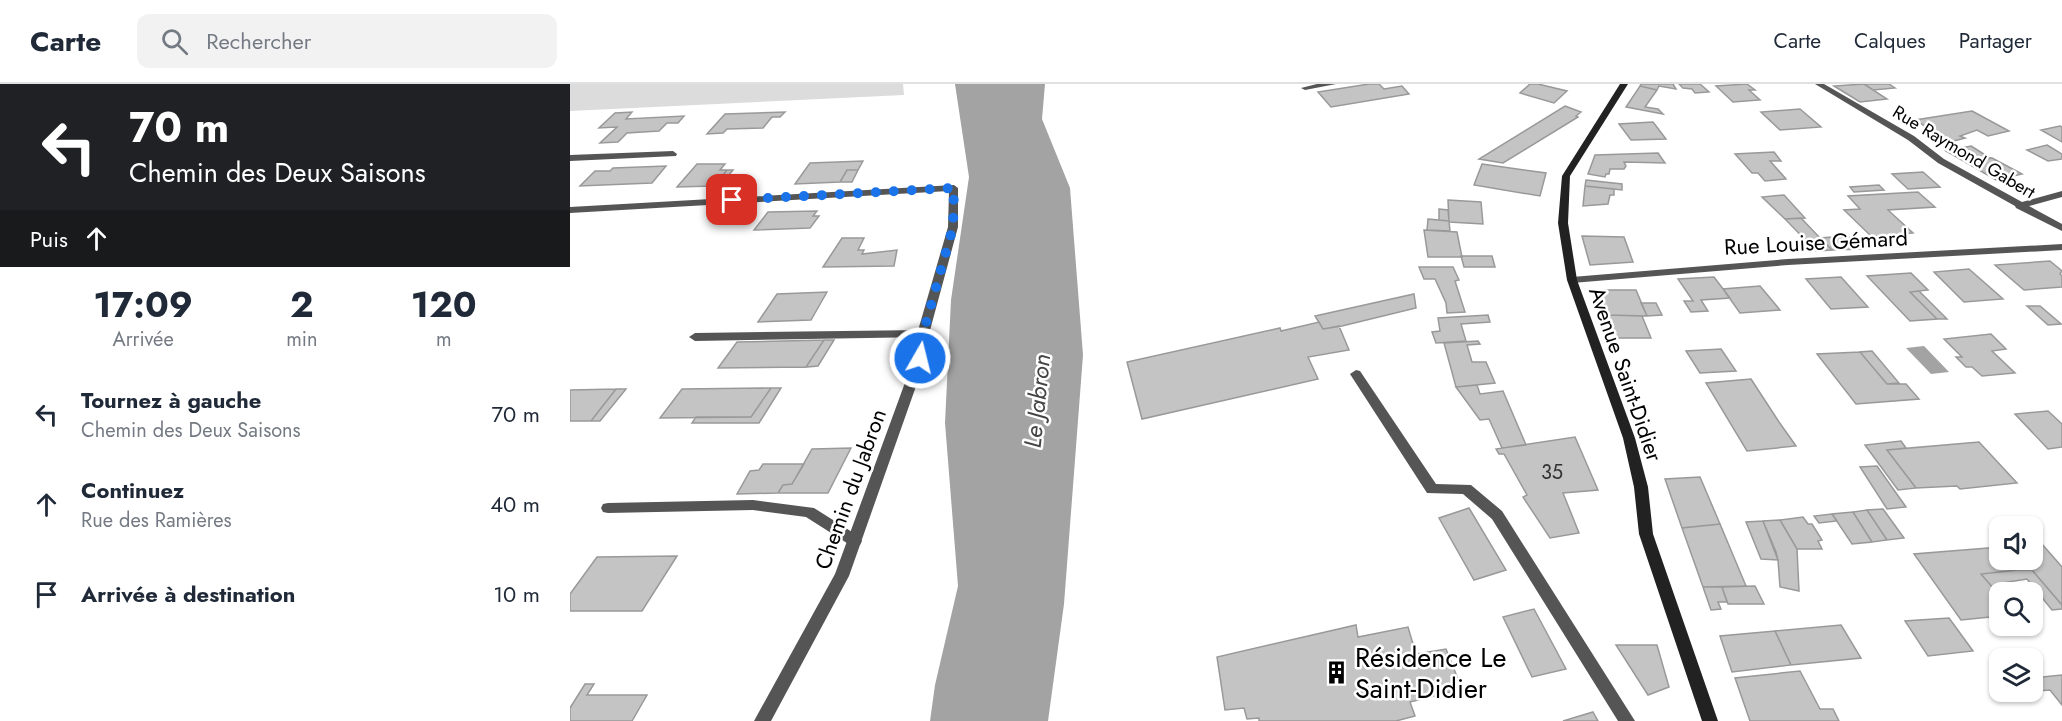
<!DOCTYPE html>
<html lang="fr">
<head>
<meta charset="utf-8">
<style>
	:root { --surface:#fff; --page:#f2f2f3; --text:#1f2937; --muted:#747a83; --line:#e0e1e3 }
	body { margin:0; font-family:Jost,sans-serif; background:var(--page); color:var(--text); height:100vh; display:flex; flex-direction:column; font-size:22px; white-space:nowrap }
	* { box-sizing:border-box; margin:0 }
	p { font-size:20px; color:var(--muted) }
	.icon { flex:none; width:33px; height:33px; fill:none; stroke:currentColor; stroke-width:2; stroke-linecap:round; stroke-linejoin:round }
	.map { position:relative; flex:1; overflow:hidden }
	.drawer { display:flex; flex-direction:column; background:var(--surface); width:570px }
	.drawer>* { flex:none }
	.hud { background:#202124; color:#fff; overflow:hidden }
	.fabs { position:absolute; left:1419px; top:432px; display:grid; gap:12px }
	.fabs a { display:grid; place-items:center; width:54px; height:54px; border-radius:12px; background:var(--surface); box-shadow:0 2px 4px #0004; font-size:30px }
	.pin { position:absolute; display:grid; place-items:center; width:51px; height:51px; color:#fff; margin:-26px; border-radius:12px; box-shadow:0 3px 9px #0006 }
	.me { position:absolute; width:66px; margin:-33px; rotate:8deg; stroke-linejoin:round; filter:drop-shadow(0 0 4px #0008) }
	.turn { display:flex; align-items:center; gap:21px; height:126px; padding:0 30px; font-size:27px }
	.turn .icon { width:78px; height:78px; stroke-width:2.5 }
	.turn b { display:block; font-size:42px; line-height:51px }
	.then { display:flex; align-items:center; height:57px; padding:0 30px; background:#0003; gap:12px; font-size:22px }
	.eta { display:flex; justify-content:space-evenly; align-items:center; height:102px; text-align:center }
	.eta b { font-size:36px; font-weight:700; line-height:42px }
	ul { padding:0; list-style:none }
	li { display:flex; align-items:center; gap:18px; height:90px; padding:0 30px }
	li div { flex:1 }
	li b { display:block; font-size:22px }
	li em { font-style:normal }
	header { display:flex; align-items:center; gap:36px; box-sizing:border-box; height:84px; padding:0 30px; background:var(--surface); border-bottom:2px solid var(--line) }
	header strong { font-size:28px }
	nav { display:flex; gap:33px; margin-inline-start:auto; font-size:21px }
	.search { width:420px; height:54px; background:var(--page); display:flex; align-items:center; gap:15px; box-sizing:border-box; padding:0 21px; border-radius:12px; color:var(--muted); font-size:22px }
	main { display:flex; flex:1; min-height:0 }
	.map>svg:first-child { display:block }
	.green { fill:#dcdcdc }
	.water { fill:#a3a3a3 }
	.building { fill:#c4c4c4; stroke:#999; stroke-width:1.5 }
	.lines { fill:none; stroke-linecap:round; stroke-linejoin:round }
	.lane { fill:#555; fill-rule:evenodd }
	.street { fill:#555; fill-rule:evenodd }
	.secondary { fill:#222; fill-rule:evenodd }
	.route { stroke:#1a73e8; stroke-width:10; stroke-dasharray:0 18 }
	.labels { text-anchor:middle; dominant-baseline:central; stroke-width:5; stroke-linejoin:round; paint-order:stroke }
	.far-street-label { font-size:18px; fill:#000; stroke:#fff }
	.number-label { font-size:20px; fill:#313131 }
	.street-label { font-size:22px; fill:#000; stroke:#fff }
	.water-label { font-size:24px; font-style:italic; fill:#444; stroke:#fff }
	.near-poi-label { font-size:27px; fill:#000; stroke:#fff; text-anchor:start }
</style>
</head>
<body>
<header>
<strong>Carte</strong>
<div class="search"><svg class="icon" aria-label="search" viewBox="0 0 24 24"><circle cx="10" cy="10" r="6"/><path d="M15 15l6 6"/></svg>Rechercher</div>
<nav><a>Carte</a><a>Calques</a><a>Partager</a></nav>
</header>
<main>
<section class="drawer">
<div class="hud">
<div class="turn"><svg class="icon" aria-label="left" viewBox="0 0 24 24"><path d="M17 20v-9H6M10 6l-5 5 5 5"/></svg><div><b>70 m</b>Chemin des Deux Saisons</div></div>
<div class="then">Puis<svg class="icon" aria-label="ahead" viewBox="0 0 24 24"><path d="M12 20V5M6 11l6-6 6 6"/></svg></div>
</div>
<div class="eta">
<div><b>17:09</b><p>Arrivée</p></div>
<div><b>2</b><p>min</p></div>
<div><b>120</b><p>m</p></div>
</div>
<ul>
<li><svg class="icon" aria-label="left" viewBox="0 0 24 24"><path d="M17 20v-9H6M10 6l-5 5 5 5"/></svg><div><b>Tournez à gauche</b><p>Chemin des Deux Saisons</p></div><em>70 m</em></li>
<li><svg class="icon" aria-label="ahead" viewBox="0 0 24 24"><path d="M12 20V5M6 11l6-6 6 6"/></svg><div><b>Continuez</b><p>Rue des Ramières</p></div><em>40 m</em></li>
<li><svg class="icon" aria-label="arrive" viewBox="0 0 24 24"><path d="M6 21V4h12l-3 4 3 4H6"/></svg><div><b>Arrivée à destination</b></div><em>10 m</em></li>
</ul>
</section>
<div class="map">
<svg width="1492" height="637" viewBox="0 0 1492 637">
	<rect width="100%" height="100%" fill="#fff"/>
	<path class="green" d="M0,0H333L334,11L0,27Z"/>
	<path class="water" d="M385,0H475L472,35L500,104L513,271L494,520L478,637H360L365,601L388,502L375,339L381,216L399,93Z
		M1354,262L1379,288L1361,290L1336,264Z"/>
	<path class="building" d="M799,0H809L814,5L832,2L839,10L761,23L748,8Z
		M960,0H968L997,7L984,19L950,9Z
		M1071,0H1103L1106,5L1089,2L1087,6L1070,2Z
		M1109,0H1130L1139,8L1125,9L1122,5L1113,4Z
		M1177,0L1185,6H1179L1190,16L1163,18L1146,2Z
		M1294,0H1319L1325,4L1303,6Z
		M1294,0L1317,15L1290,18L1264,2Z
		M1070,2L1087,6L1075,23L1088,25L1093,30L1056,23Z
		M995,22L1011,28L1006,32L1008,33L933,79L909,75Z
		M1230,25L1251,43L1210,46L1191,28Z
		M1402,27L1439,47L1418,52L1407,46L1390,52L1395,54L1380,58L1345,36Z
		M62,28L56,35L114,32L108,39H97L89,47L57,49L48,58L30,59L47,43L29,44L45,29Z
		M215,28L210,33H202L193,44L157,45L153,49L137,50L155,30Z
		M1083,38L1096,55L1061,56L1049,40Z
		M1490,42L1492,43V58L1471,46Z
		M1477,61L1492,70V75L1478,77L1457,66Z
		M1401,62L1420,74L1397,79L1376,67Z
		M1204,68L1211,77H1200L1216,95L1195,97L1188,89H1182L1165,70Z
		M1088,69L1095,79L1054,78L1056,82L1054,85H1040L1039,90H1036L1035,93L1018,90L1025,71Z
		M1422,74L1452,90L1426,96L1397,79Z
		M293,77L288,86H277L270,98L225,100L240,79Z
		M127,80H155L150,86H157L144,102L107,103Z
		M912,80L976,89L970,112L904,101Z
		M96,82L82,99L10,102L25,87H40L43,84Z
		M157,86H163L150,101L144,102Z
		M277,86H288L282,98H270Z
		M1353,88L1370,103L1338,105L1322,90Z
		M1016,96L1052,100V106L1015,102Z
		M1309,101L1314,106L1284,108L1280,103Z
		M1015,102L1044,105V111H1040L1038,120L1013,122Z
		M1348,108L1365,123L1318,126L1343,149L1302,153L1274,126L1290,125L1278,112Z
		M1214,111L1235,134L1215,135L1192,113Z
		M878,116L911,118L913,140L879,138Z
		M869,125L878,126L879,137L869,136Z
		M247,127L243,132H249L240,144L184,146L198,128Z
		M1231,134L1250,154L1262,166L1246,167L1215,135Z
		M858,135L879,137L880,147L857,146Z
		M854,146L887,148L892,173H858Z
		M1012,152L1054,153L1063,178L1020,181Z
		M1278,152L1291,165L1262,166L1250,154Z
		M272,154H294L288,166H294L292,170L327,166L324,182L253,183Z
		M891,172H922L925,183H894Z
		M1480,177L1492,187L1490,190L1492,192V203L1454,206L1425,181Z
		M849,183H883L889,196L885,197L895,228L877,229L876,219L865,195H854Z
		M1399,185L1433,215L1394,218L1364,188Z
		M1341,189L1358,206L1340,208L1367,235L1340,237L1297,192Z
		M1144,193L1160,214L1131,216L1138,227L1121,228L1114,217H1123L1108,195Z
		M1271,193L1298,223L1261,225L1236,195Z
		M1190,202L1210,226L1170,229L1153,205Z
		M1029,206H1066L1077,232L1038,231Z
		M1349,207L1377,235H1367L1340,208Z
		M257,208L241,236L188,238L207,210Z
		M844,210L846,224L772,242L753,245L745,232Z
		M1071,219H1086L1092,231L1077,232Z
		M1457,222H1470L1491,240L1478,241Z
		M918,231L920,238L891,240L896,257L866,259L862,248L870,247L868,234Z
		M1038,231L1072,232L1081,254H1045Z
		M749,238L753,245L769,242L779,266L738,273L748,295L572,335L557,278L710,244L711,247Z
		M1421,250L1436,265L1422,267L1445,289L1412,292L1402,283H1396L1386,273H1392L1374,255Z
		M254,256L236,283L148,284L167,258Z
		M254,256H264L248,282L236,283Z
		M908,257L910,260L897,261L902,278H916L925,299L886,303L874,259Z
		M1151,265L1166,287L1130,289L1116,267Z
		M1302,267L1329,299L1317,300L1290,268Z
		M1290,268L1317,300H1336L1349,315L1286,320L1247,270Z
		M1181,295L1209,338L1226,362L1177,367L1136,299Z
		M907,301L910,310L933,307L956,361L932,364L919,335L910,336L886,303Z
		M201,304L181,333L90,334L112,305Z
		M201,304H211L189,339H122L126,333H181Z
		M46,305L21,337H0V306Z
		M46,305H56L30,337H21Z
		M1478,327L1492,340V363L1478,365L1445,330Z
		M1005,353L1028,406L993,409L1009,449L980,454L953,413L957,411L934,370H929L926,365Z
		M1331,357L1336,364L1317,366L1346,404L1328,406L1295,361Z
		M1409,358L1447,399L1390,405L1387,402L1346,404L1317,366Z
		M281,364L258,409H208L213,401L222,400L242,365Z
		M193,380H234L222,400L213,401L208,409L167,410L180,387L189,386Z
		M1307,382L1336,423L1317,425L1290,383Z
		M1130,393L1150,440L1112,444L1095,395Z
		M899,424L936,486L904,496L869,434Z
		M1313,425L1334,454L1317,456L1297,426Z
		M1297,426L1317,456L1302,458L1283,428Z
		M1283,428L1302,458L1282,460L1262,430Z
		M1262,430L1267,437L1249,439L1244,432Z
		M1233,433L1238,440H1242L1252,456L1248,457L1252,465H1227L1210,436Z
		M1210,436L1227,465L1229,507L1210,503L1208,476L1193,437Z
		M1193,437L1206,468L1208,476L1191,475L1176,438Z
		M1150,440L1176,502L1133,503L1112,444Z
		M1471,459L1492,483V521L1462,486H1448L1443,480L1447,479L1444,476H1462V460Z
		M1430,463V476H1444L1447,479L1443,480L1448,486L1411,490L1430,512V532L1391,536L1344,470Z
		M107,472L72,527H0V510L27,473Z
		M1448,486H1462L1492,521V525L1482,526L1457,495L1432,499L1439,508H1430V512L1411,490Z
		M1185,502L1194,520H1158L1152,503Z
		M1133,503H1152L1157,518H1148L1151,525L1141,526Z
		M964,525L996,585L962,593L933,533Z
		M1379,534L1403,567L1358,572L1335,537Z
		M786,541L788,553L838,543L846,570L876,565L892,605L840,618L845,632L826,637H689V634L677,635L674,624L655,626L647,573Z
		M1271,541L1291,574L1221,581L1205,547Z
		M1205,547L1221,581L1162,588L1150,552Z
		M1046,561H1087L1099,603L1078,611Z
		M1230,587L1250,625H1263L1269,637H1180L1165,594Z
		M1492,591V621L1480,606L1467,607L1462,601V594Z
		M15,600H24L17,611H77L62,637H0V624Z
		M1023,628L1028,637H993Z"/>
	<g class="lines">
		<path class="lane" d="M747,0H766L735,6L731,4Z
			M103,67L107,70L106,72L0,77V71Z
			M353,246L359,250L357,253L125,257L119,253L125,249Z
			M786,286L790,287L866,400L901,401L932,427L1065,637H1048L922,435L893,410L857,409L780,290Z
			M183,416L244,424L290,453L292,457L290,461L285,463L280,461L236,433L183,426L38,429L33,428L31,424L33,420L38,419Z"/>
		<path class="street" d="M1245,0H1254L1344,52L1374,75L1452,118L1492,107V113L1459,122L1492,140V147L1446,124L1445,122L1368,79L1338,56Z
			M384,101L388,104V143L359,250L356,274L279,492L201,637H184L265,490L344,274L347,250L378,143L379,107L0,129V123Z
			M1492,160V166L1218,181L1002,199L997,196L1002,193L1218,175Z"/>
		<path class="secondary" d="M1050,0H1058L1000,92L998,139L1007,196L1065,354L1078,403L1083,450L1148,637H1132L1069,450L1064,403L1053,354L997,196L988,139L992,92Z"/>
	</g>
	<g class="lines">
		<path class="route" d="M162,116L384,104L383,143L353,250L350,274"/>
	</g>
	<defs>
		<symbol id="building-bare" viewBox="-9 -9 18 18"><path d="M-4-6H4V6H1V3H-1V6H-4ZM-2.5-4.3h1.7v1.8h-1.7ZM.8-4.3h1.7v1.8H.8ZM-2.5-1h1.7V.8h-1.7ZM.8-1h1.7V.8H.8Z" fill="#000" stroke="#fff" stroke-width="2.5" paint-order="stroke"/></symbol>
	</defs>
	<g fill-rule="evenodd">
		<use href="#building-bare" x="750" y="572" width="33" height="33"/>
	</g>
	<g class="labels">
		<g class="far-street-label">
			<text transform="translate(1394 68) rotate(31)">Rue Raymond Gabert</text>
		</g>
		<g class="number-label">
			<text x="982" y="388">35</text>
		</g>
		<g class="street-label">
			<text transform="translate(1246 158) rotate(-3)">Rue Louise Gémard</text>
			<text transform="translate(1056 290) rotate(71)">Avenue Saint-Didier</text>
			<text transform="translate(280 405) rotate(-70)">Chemin du Jabron</text>
		</g>
		<g class="water-label">
			<text transform="translate(467 317) rotate(-84)">Le Jabron</text>
		</g>
		<g class="near-poi-label">
			<text x="785" y="573">Résidence Le<tspan x="785" dy="31">Saint-Didier</tspan></text>
		</g>
	</g>
</svg>
<div class="fabs">
<a><svg class="icon" aria-label="sound" viewBox="0 0 24 24"><path d="M4 9h4l5-4v14l-5-4H4zM17 9q2 3 0 6"/></svg></a>
<a><svg class="icon" aria-label="search" viewBox="0 0 24 24"><circle cx="10" cy="10" r="6"/><path d="M15 15l6 6"/></svg></a>
<a><svg class="icon" aria-label="layers" viewBox="0 0 24 24"><path d="M12 4l9 5-9 5-9-5zM3 14l9 5 9-5"/></svg></a>
</div>
<div class="pin" style="left:162px;top:116px;background:#d93025"><svg class="icon" aria-label="arrive" viewBox="0 0 24 24"><path d="M6 21V4h12l-3 4 3 4H6"/></svg></div>
<svg class="me" style="left:350px;top:274px" viewBox="-20 -20 40 40"><circle r="17" fill="#1a73e8" stroke="#fff" stroke-width="3"/><path d="M0-11L8 9 0 5-8 9z" fill="#fff"/></svg>
</div>
</main>
</body>
</html>
